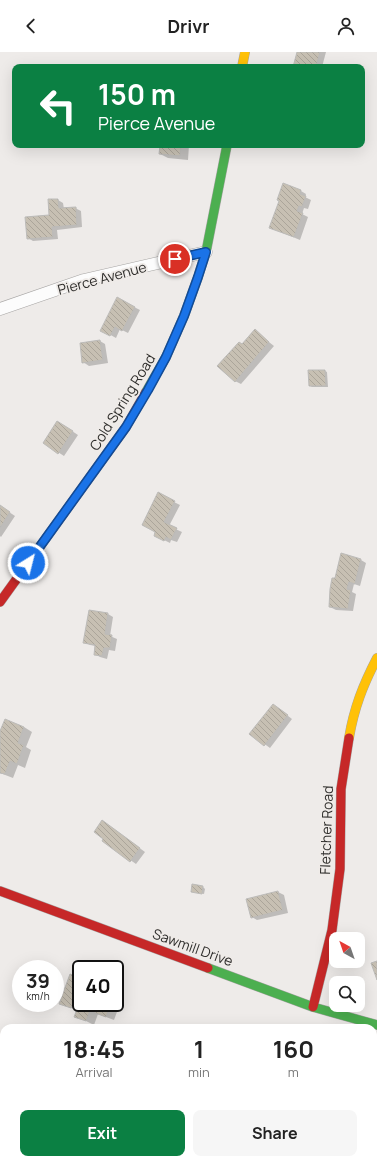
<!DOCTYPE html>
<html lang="en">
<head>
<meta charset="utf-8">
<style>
	:root { --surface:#fff; --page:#f6f6f6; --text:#222; --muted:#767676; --accent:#0b8043 }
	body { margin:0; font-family:Manrope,sans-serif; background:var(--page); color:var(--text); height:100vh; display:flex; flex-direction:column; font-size:15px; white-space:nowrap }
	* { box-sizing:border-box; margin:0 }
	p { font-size:13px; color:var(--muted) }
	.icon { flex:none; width:22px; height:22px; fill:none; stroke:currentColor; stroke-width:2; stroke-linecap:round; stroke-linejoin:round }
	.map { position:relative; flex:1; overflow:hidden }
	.side { position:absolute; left:0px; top:972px; width:377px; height:140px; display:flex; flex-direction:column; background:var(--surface); border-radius:12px 12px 0 0; box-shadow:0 4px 16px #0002 }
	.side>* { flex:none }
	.guide { position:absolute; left:12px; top:12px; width:353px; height:84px; border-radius:8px; box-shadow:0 4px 16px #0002; background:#0b8043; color:#fff; overflow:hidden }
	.needle { width:26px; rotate:320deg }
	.tools { position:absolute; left:329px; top:880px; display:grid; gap:8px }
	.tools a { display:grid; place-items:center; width:36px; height:36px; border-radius:8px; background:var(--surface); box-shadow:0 4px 16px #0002; font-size:20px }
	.speed { position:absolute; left:12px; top:908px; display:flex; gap:8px; font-size:20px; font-weight:700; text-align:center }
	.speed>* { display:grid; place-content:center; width:52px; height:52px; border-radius:50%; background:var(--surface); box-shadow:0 4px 16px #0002; line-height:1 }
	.speed small { font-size:10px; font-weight:400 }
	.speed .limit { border:2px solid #111; border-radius:6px; background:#fff; color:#111 }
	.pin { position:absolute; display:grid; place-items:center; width:34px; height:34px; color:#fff; margin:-17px; border:2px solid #fff; border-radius:50%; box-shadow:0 1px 4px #0007 }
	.me { position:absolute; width:44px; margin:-22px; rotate:36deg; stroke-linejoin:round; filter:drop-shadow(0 0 3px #0008) }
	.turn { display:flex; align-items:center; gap:14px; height:84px; padding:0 20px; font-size:18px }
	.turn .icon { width:52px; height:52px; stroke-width:2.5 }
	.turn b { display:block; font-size:28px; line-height:34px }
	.eta { display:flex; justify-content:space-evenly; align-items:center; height:68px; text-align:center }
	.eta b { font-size:24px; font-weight:700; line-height:28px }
	.cta { display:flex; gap:8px; margin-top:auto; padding:8px 20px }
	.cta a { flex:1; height:46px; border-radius:8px; background:var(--accent); color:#fff; font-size:16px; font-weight:700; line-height:46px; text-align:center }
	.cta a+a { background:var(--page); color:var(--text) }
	header { display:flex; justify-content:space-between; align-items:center; height:52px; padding:0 20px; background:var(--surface); font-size:18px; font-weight:700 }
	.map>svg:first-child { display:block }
	.shadow { fill:#0003; fill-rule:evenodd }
	.building { fill:url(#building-back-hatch); stroke:#bcbbb9 }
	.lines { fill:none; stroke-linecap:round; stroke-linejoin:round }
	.street-casing { stroke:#a7a5a4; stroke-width:13 }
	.fast-casing { stroke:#a7a5a4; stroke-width:10 }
	.slow-casing { stroke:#a7a5a4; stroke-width:10 }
	.jam-casing { stroke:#a7a5a4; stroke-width:10 }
	.street { stroke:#fcfcfc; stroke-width:12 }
	.fast { stroke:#4caf50; stroke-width:9 }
	.slow { stroke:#ffc107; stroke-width:9 }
	.jam { stroke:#c62828; stroke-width:9 }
	.route-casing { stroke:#114b97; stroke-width:10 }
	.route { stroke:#1a73e8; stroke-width:7 }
	.labels { text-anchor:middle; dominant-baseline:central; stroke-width:3.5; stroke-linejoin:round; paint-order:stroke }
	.street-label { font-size:14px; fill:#2f2e2c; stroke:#efebe8 }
</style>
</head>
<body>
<header><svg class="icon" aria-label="back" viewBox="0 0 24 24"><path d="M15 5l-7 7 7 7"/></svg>Drivr<svg class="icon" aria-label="person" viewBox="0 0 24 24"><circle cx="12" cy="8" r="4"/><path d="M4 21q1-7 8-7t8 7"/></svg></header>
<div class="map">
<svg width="377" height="1112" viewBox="0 0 377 1112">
	<defs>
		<pattern id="building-back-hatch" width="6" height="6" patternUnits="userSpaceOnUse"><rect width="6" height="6" fill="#c7c0b3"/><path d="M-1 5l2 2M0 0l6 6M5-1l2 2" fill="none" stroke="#aba59a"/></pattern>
	</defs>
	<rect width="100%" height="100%" fill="#eeebe9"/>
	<path class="shadow" d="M298,0H326L322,15H294Z
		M161,93H189L188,108L168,106L160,102Z
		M283,133L301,139L306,142L305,145L311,148L308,157L304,156L302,162L308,165L300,188L271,176L280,148Z
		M58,148L63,151L64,157L75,156L81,159L82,175L57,178L58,187L33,189L28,186L50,164Z
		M134,255L140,258L128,281L120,277L116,286L107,281Z
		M255,279L274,294L241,332L235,329L243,293Z
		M100,289L105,292L108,311L89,314L83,310Z
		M325,319L327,320L328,335H312L310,334Z
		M63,373L78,383L64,404L44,391Z
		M174,450L180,453L169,474L182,480L177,490L171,488L170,491L160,486L157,480Z
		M0,454L15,464L1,485L0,484Z
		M342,503L361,508L366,511L360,534L354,532L352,540L356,542L353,559L336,558L330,555Z
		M108,562L113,565L110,584L117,587L115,599L109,598L107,607L100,605L95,602L96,594L90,593L84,590Z
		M278,656L292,667L270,696L251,682Z
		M24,675L32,680L26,695L31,698L25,716L18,713L13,726L0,721V682Z
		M108,773L145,800L136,812L103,789Z
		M203,835L205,837L204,842L192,839Z
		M278,840L284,843L288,861L257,868L252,865Z
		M81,928V951H115V945L121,949L114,968L98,962L94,973L76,964L78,959L60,951ZM69,949L79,955V957L68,951Z
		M373,1038H377V1057H373Z"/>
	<path class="building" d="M297,0H320L316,15H293Z
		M160,93H181L180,104L159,102Z
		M283,131L301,138L300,142L306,144L302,155L299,154L297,159L303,161L294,185L269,176L279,149L277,148Z
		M48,147H58L59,156L76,155L77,173L52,175L53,185L27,187L25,165L49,163Z
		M117,245L135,255L122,279L115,275L110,284L100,279Z
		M255,277L269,290L235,330L217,314L239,290L242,292Z
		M100,288L103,308L82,311L80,291Z
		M308,318H325L326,334H309Z
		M57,369L73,379L58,402L43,391Z
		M158,440L175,449L164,470L177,476L171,488L166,485L164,489L154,484L155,480L142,473Z
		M0,453L10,460L0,476Z
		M341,501L361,507L355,532L349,530L347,537L351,538L348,557L329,555L330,537L332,526H335Z
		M89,558L108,561L105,582L112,583L110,596H104L102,604L94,603L95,593L83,591Z
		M273,652L288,663L264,694L249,682Z
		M5,667L24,675L18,691L24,693L17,712L10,709L5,722L0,721V679Z
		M102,768L140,796L130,810L102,789L103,787L94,780Z
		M192,832L203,834L202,842L191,840Z
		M278,839L283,858L251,866L246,847Z
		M377,909V928L371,911Z
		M70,922L81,926V951H111L106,965L90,959L86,969L74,965L78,955L73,952L71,956L59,952Z
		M373,1037H377V1053L373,1054Z"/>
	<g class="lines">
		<defs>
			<path id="street" d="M0,257L84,228L206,200"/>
			<path id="fast" d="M146,340L166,305L184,264L198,225L206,200L227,93
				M208,916L313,955L377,973"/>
			<path id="slow" d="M242,15L245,0
				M349,686C354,656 363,633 377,606"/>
			<path id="jam" d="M0,550L126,375L146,340
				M0,839L208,916
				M313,955L332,878L340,817L341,737L349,686"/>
		</defs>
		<use href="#street" class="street-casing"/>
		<use href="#fast" class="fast-casing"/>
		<use href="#slow" class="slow-casing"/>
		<use href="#jam" class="jam-casing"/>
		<use href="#street" class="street"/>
		<use href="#fast" class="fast"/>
		<use href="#slow" class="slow"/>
		<use href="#jam" class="jam"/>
	</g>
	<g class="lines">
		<defs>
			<path id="route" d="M28,511L126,375L148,338L166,305L184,264L198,225L206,200L175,207"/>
		</defs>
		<use href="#route" class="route-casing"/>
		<use href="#route" class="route"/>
	</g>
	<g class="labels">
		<g class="street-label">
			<text transform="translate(102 226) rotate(-15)">Pierce Avenue</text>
			<text transform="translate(122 350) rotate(-58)">Cold Spring Road</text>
			<text transform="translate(326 778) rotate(-88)">Fletcher Road</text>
			<text transform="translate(193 895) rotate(20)">Sawmill Drive</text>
		</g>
	</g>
</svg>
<div class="tools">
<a><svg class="needle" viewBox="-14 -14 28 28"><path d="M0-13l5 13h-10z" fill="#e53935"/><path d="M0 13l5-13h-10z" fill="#767676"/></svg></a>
<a><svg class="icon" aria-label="search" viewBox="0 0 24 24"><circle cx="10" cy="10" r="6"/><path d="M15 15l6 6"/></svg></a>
</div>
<div class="speed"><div>39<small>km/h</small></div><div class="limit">40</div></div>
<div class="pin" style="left:175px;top:207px;background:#d93025"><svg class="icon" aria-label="arrive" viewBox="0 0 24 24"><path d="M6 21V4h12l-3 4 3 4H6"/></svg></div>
<svg class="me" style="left:28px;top:511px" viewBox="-20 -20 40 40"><circle r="17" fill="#1a73e8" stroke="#fff" stroke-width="3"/><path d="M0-11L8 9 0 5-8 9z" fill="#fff"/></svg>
<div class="guide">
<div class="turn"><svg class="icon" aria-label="left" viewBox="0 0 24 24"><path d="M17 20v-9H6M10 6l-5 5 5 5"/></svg><div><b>150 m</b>Pierce Avenue</div></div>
</div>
<section class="side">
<div class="eta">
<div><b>18:45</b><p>Arrival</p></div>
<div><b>1</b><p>min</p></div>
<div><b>160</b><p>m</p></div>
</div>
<div class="cta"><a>Exit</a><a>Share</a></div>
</section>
</div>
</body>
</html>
